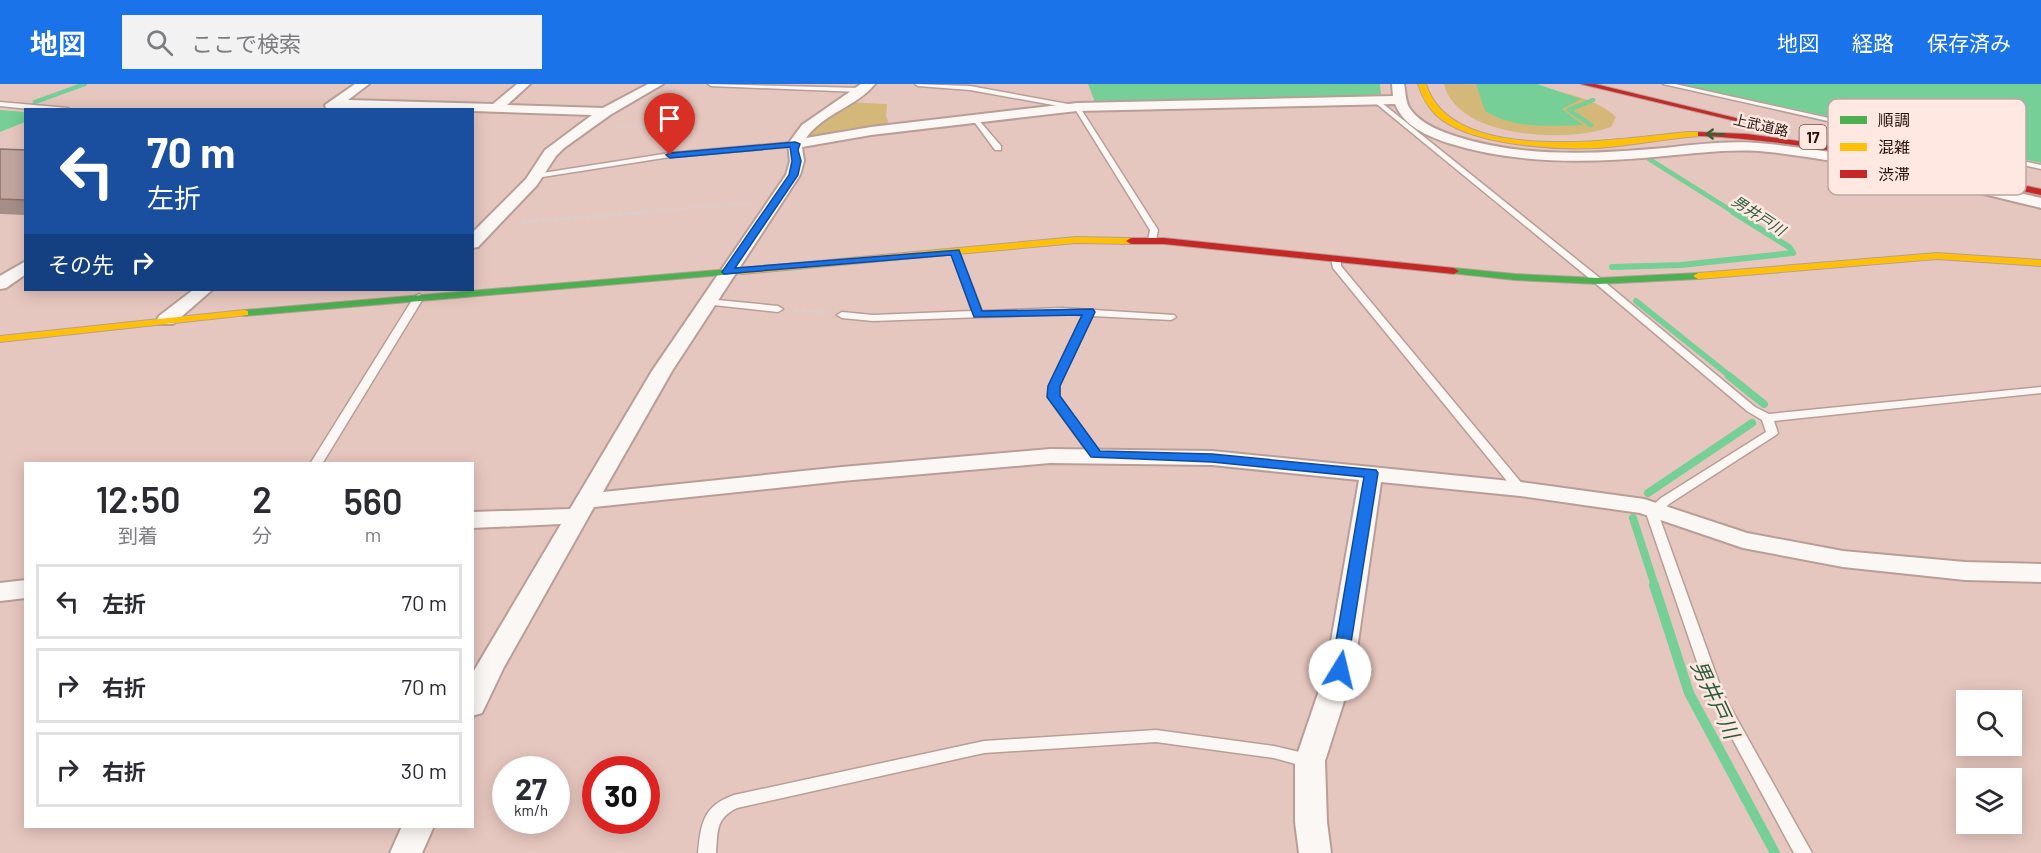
<!DOCTYPE html>
<html lang="ja">
<head>
<meta charset="utf-8">
<style>
	:root { --surface:#fff; --page:#f2f2f3; --text:#2b2b33; --muted:#7c7c81; --line:#e1e1e2; --accent:#1a73e8 }
	body { margin:0; font-family:Barlow,"Noto Sans JP",sans-serif; background:var(--page); color:var(--text); height:100vh; display:flex; flex-direction:column; font-size:22px; white-space:nowrap }
	* { box-sizing:border-box; margin:0 }
	p { font-size:20px; color:var(--muted) }
	.icon { flex:none; width:33px; height:33px; fill:none; stroke:currentColor; stroke-width:2; stroke-linecap:round; stroke-linejoin:round }
	.map { position:relative; flex:1; overflow:hidden }
	.drawer { position:absolute; left:24px; top:378px; width:450px; height:366px; display:flex; flex-direction:column; background:var(--surface); border-radius:0px; box-shadow:0 3px 15px #0003 }
	.drawer>* { flex:none }
	.banner { position:absolute; left:24px; top:24px; width:450px; height:183px; border-radius:0px; box-shadow:0 3px 15px #0003; background:#1a4fa0; color:#fff; overflow:hidden }
	.fabs { position:absolute; left:1956px; top:606px; display:grid; gap:12px }
	.fabs a { display:grid; place-items:center; width:66px; height:66px; border-radius:0px; background:var(--surface); box-shadow:0 3px 15px #0003; font-size:30px }
	.speed { position:absolute; left:492px; top:672px; display:flex; gap:12px; font-size:30px; font-weight:700; text-align:center }
	.speed>* { display:grid; place-content:center; width:78px; height:78px; border-radius:50%; background:var(--surface); box-shadow:0 3px 15px #0003; line-height:1 }
	.speed small { font-size:15px; font-weight:400 }
	.speed .limit { border:9px solid #d22; background:#fff; color:#111 }
	.pin { position:absolute; display:grid; place-items:center; width:51px; height:51px; color:#fff; margin:-62px -26px; border-radius:50% 50% 50% 0; rotate:-45deg; box-shadow:0 0 6px #0007 }
	.pin .icon { rotate:45deg }
	.me { position:absolute; width:66px; margin:-33px; rotate:9deg; stroke-linejoin:round; filter:drop-shadow(0 0 4px #0008) }
	.turn { display:flex; align-items:center; gap:21px; height:126px; padding:0 24px; font-size:27px }
	.turn .icon { width:78px; height:78px; stroke-width:2.5 }
	.turn b { display:block; font-size:42px; line-height:51px }
	.then { display:flex; align-items:center; height:57px; padding:0 24px; background:#0003; gap:12px; font-size:22px }
	.eta { display:flex; justify-content:space-evenly; align-items:center; height:102px; text-align:center }
	.eta b { font-size:36px; font-weight:600; line-height:42px }
	ul { padding:0; list-style:none }
	li { display:flex; align-items:center; gap:18px; height:75px; margin:0 12px 9px; padding:0 12px; border:3px solid var(--line); border-radius:0px }
	li div { flex:1 }
	li b { display:block; font-size:22px }
	li em { font-style:normal }
	header { display:flex; align-items:center; gap:36px; box-sizing:border-box; height:84px; padding:0 30px; background:var(--accent); color:#fff }
	header strong { font-size:28px }
	nav { display:flex; gap:33px; margin-inline-start:auto; font-size:21px }
	.search { width:420px; height:54px; background:var(--page); display:flex; align-items:center; gap:15px; box-sizing:border-box; padding:0 21px; border-radius:0px; color:var(--muted); font-size:22px }
	.map>svg:first-child { display:block }
	.green { fill:#d4b879 }
	.water { fill:#75cf97 }
	.lines { fill:none; stroke-linecap:round; stroke-linejoin:round }
	.stream-far3 { stroke:#75cf97; stroke-width:4.5 }
	.stream-far2 { stroke:#75cf97; stroke-width:6 }
	.stream-far1 { stroke:#75cf97; stroke-width:8 }
	.stream { stroke:#75cf97; stroke-width:10 }
	.lane-casing { stroke:#b89e97; stroke-width:3 }
	.street-casing { stroke:#b89e97; stroke-width:4 }
	.fast-casing { stroke:#b89e97; stroke-width:2 }
	.slow-casing { stroke:#b89e97; stroke-width:2 }
	.jam-casing { stroke:#b89e97; stroke-width:2 }
	.path-far1 { stroke:#d8cecb; stroke-width:2; stroke-dasharray:4 1.5; stroke-linecap:butt }
	.path { stroke:#d8cecb; stroke-width:3; stroke-dasharray:4.5 2; stroke-linecap:butt }
	.lane { fill:#fbf7f5; fill-rule:evenodd }
	.street { fill:#fbf7f5; fill-rule:evenodd }
	.fast { fill:#4caf50; fill-rule:evenodd }
	.slow { fill:#ffc107; fill-rule:evenodd }
	.jam { fill:#c62828; fill-rule:evenodd }
	.wall { fill:#a68f89 }
	.building { fill:#c1a69f; stroke:#87746f; stroke-width:1.5 }
	.oneway { stroke:#3a602d }
	.route { fill:#1a73e8; stroke:#114b97; stroke-width:1.5 }
	.labels { text-anchor:middle; dominant-baseline:central; stroke-width:5; stroke-linejoin:round; paint-order:stroke }
	.far-street-label { font-size:14px; fill:#29100a; stroke:#ffe8e2 }
	.shield { fill:#ffe8e2; stroke:#69514b; stroke-width:1.5 }
	.shield-label { font-size:15px; font-weight:bold; fill:#29100a }
	.far-water-label { font-size:15px; font-style:italic; fill:#295e3e; stroke:#ffe8e2 }
	.near-water-label { font-size:21px; font-style:italic; fill:#295e3e; stroke:#ffe8e2 }
	.key { fill:#ffe8e2; stroke:#bfa7a1; stroke-width:1.5 }
	.key-label { font-size:16px; fill:#29100a }
</style>
</head>
<body>
<header>
<strong>地図</strong>
<div class="search"><svg class="icon" aria-label="search" viewBox="0 0 24 24"><circle cx="10" cy="10" r="6"/><path d="M15 15l6 6"/></svg>ここで検索</div>
<nav><a>地図</a><a>経路</a><a>保存済み</a></nav>
</header>
<div class="map">
<svg width="2041" height="769" viewBox="0 0 2041 769">
	<rect width="100%" height="100%" fill="#e6c7bf"/>
	<path class="green" d="M1444,0C1494,0 1582,0 1616,33L1611,43C1568,59 1457,55 1444,0Z
		M847,18L887,20L886,32L890,43L807,55L826,34Z"/>
	<path class="water" d="M1088,0H1380L1381,10C1287,21 1190,18 1095,18Z
		M1476,0H1537L1581,15L1562,25L1583,41C1550,42 1514,45 1485,27Z
		M1679,0H2041V79Z
		M0,26L25,28V38L0,48Z"/>
	<g class="lines">
		<path class="stream-far3" d="M35,18L85,0
			M1591,41L1569,26L1593,16
			M1649,75L1735,129"/>
		<path class="stream-far2" d="M1612,183L1681,181L1793,169L1789,163L1733,128
			M1636,217L1731,293"/>
		<path class="stream-far1" d="M1729,292L1764,320
			M1648,409L1752,339
			M1633,434L1655,502"/>
		<path class="stream" d="M1654,501L1689,609L1775,769"/>
		<defs>
			<path id="lane" d="M708,0L860,4L863,6L860,8L711,2Z
				M915,0L970,2L1079,22L1158,146L1156,156L1152,159L1148,156L1150,146L1075,25L970,6L918,2Z
				M1663,0H1675L2041,81V85Z
				M1373,15H1377L1601,195L1755,323L1769,330L2041,303V309L1774,337L1778,349L1776,351L1669,420L1662,427L1659,432L1723,610L1812,769H1794L1708,610L1647,432L1652,422L1661,414L1766,348L1762,336L1747,327L1595,199L1373,17Z
				M0,18L68,24L71,26H39L0,22Z
				M973,34H977L1001,62V66H995L973,36Z
				M795,58H798V62L670,73L536,94L532,92L536,90L670,69Z
				M955,165L959,168L982,227L1062,224L1174,231L1176,233L1171,236L1092,232L1059,302V313L1102,371L1100,374H1092L1048,313L1049,302L1083,231L1062,230L873,237L842,234L837,231L842,228L873,231L972,227L951,168Z
				M1336,172L1341,175V182L1524,402L1526,405L1524,408H1516L1333,184L1331,175Z
				M419,210L424,213L322,380H310L414,213Z
				M707,215L778,222L783,225L778,228L704,220L702,218Z
				M1156,646L1274,662L1316,672L1318,677L1316,682L1310,684L1274,674L1156,658L984,669L737,724C715,735 718,747 716,769H698C701,739 703,722 734,711L984,657Z"/>
			<path id="street" d="M355,0H369L348,16L493,20L517,0H530L507,21L603,24L648,0H663L610,31L564,64L556,72L537,101L478,163L472,164V149L526,95L545,66L592,31L472,27V26L326,24L325,21Z
				M861,0H875C856,23 824,29 806,54L871,43L1077,19L1393,12L1392,0H1404C1406,9 1405,19 1411,26C1421,40 1442,48 1458,53C1525,74 1596,70 1665,64C1700,60 1734,56 1769,60C1861,69 1951,93 2041,114V124C1951,102 1861,78 1769,68C1734,64 1699,69 1665,72C1592,79 1519,81 1448,59C1427,52 1404,42 1395,20L1077,27L871,51L802,63L804,77L800,91L672,287L603,408L842,383L1050,365L1212,367L1520,398L1644,415L1747,449L1843,467L1965,478L2041,480V498L1965,496L1843,483L1743,464L1640,429L1520,412L1381,398L1354,586L1325,677L1327,738L1331,769H1299L1295,738V677L1326,586L1359,396L1212,381L1050,379L842,397L594,423L504,583L482,629L472,632V590L561,440L472,444V428L570,425L652,287L786,91L790,77L788,60L802,41Z
				M26,177V190L6,204L0,205V192Z
				M193,206H212L173,240H159L157,236L159,232Z
				M26,496V514L0,517V499Z
				M402,742H434L422,769H390Z"/>
			<path id="fast" d="M742,184L747,187L746,189L244,232L238,229L244,226Z
				M1454,184L1515,190L1598,194L1698,189L1703,192L1698,195L1598,200L1515,196L1450,189V185Z"/>
			<path id="slow" d="M1418,0H1426C1452,84 1622,54 1688,48H1701L1705,50L1701,52C1666,54 1631,62 1596,64C1554,66 1468,61 1436,31C1427,22 1422,12 1418,0Z
				M1076,153L1131,154L1136,157L1131,160L1076,159L742,190L737,187L742,184Z
				M1937,169L2041,176V182L1937,175L1698,195L1693,192L1698,189Z
				M244,226L248,227V231L0,258V252Z"/>
			<path id="jam" d="M1581,0H1595L1748,37L1744,39Z
				M1698,48L1747,50L1834,62L2041,105V111C1929,87 1816,57 1701,52H1698Z
				M1164,154L1454,184L1459,187L1454,190L1164,160H1131L1126,157L1131,154Z"/>
		</defs>
		<use href="#lane" class="lane-casing"/>
		<use href="#street" class="street-casing"/>
		<use href="#fast" class="fast-casing"/>
		<use href="#slow" class="slow-casing"/>
		<use href="#jam" class="jam-casing"/>
		<path class="path-far1" d="M618,42L674,44
			M629,129L752,119"/>
		<path class="path" d="M521,138L647,128
			M795,226L826,229"/>
		<use href="#lane" class="lane"/>
		<use href="#street" class="street"/>
		<use href="#fast" class="fast"/>
		<use href="#slow" class="slow"/>
		<use href="#jam" class="jam"/>
	</g>
	<path class="wall" d="M0,65L26,66V131L0,130Z"/>
	<path class="building" d="M0,65L26,66V116L0,115Z"/>
	<defs><path id="oneway-shaft" d="M-6 0H5M1.5-3L5.5 0L1.5 3" fill="none" stroke-width="1.6" stroke-linecap="round" stroke-linejoin="round" transform="scale(1.5)"/></defs>
	<use class="oneway" href="#oneway-shaft" transform="translate(1715 50) rotate(-179)"/>
	<path class="route" d="M795,58L800,60L798,66L801,77L798,91L735,184L959,166L982,227L1093,225L1095,228L1060,302V312L1100,367L1212,370L1376,386L1378,389L1346,590L1340,592L1334,590L1331,586L1364,393L1212,378L1091,373L1047,313L1048,302L1082,231L974,233L951,171L724,190L722,188L789,91L792,77L790,63L670,74L666,71L670,69Z"/>
	<g class="labels">
		<g class="far-street-label">
			<text transform="translate(1761 41) rotate(13)">上武道路</text>
		</g>
		<rect class="shield" x="1799.5" y="41" width="27" height="24" rx="4.5"/>
		<g class="shield-label">
			<text x="1813" y="53">17</text>
		</g>
		<g class="far-water-label">
			<text transform="translate(1759 131) rotate(33)">男井戸川</text>
		</g>
		<g class="near-water-label">
			<text transform="translate(1716 615) rotate(65)">男井戸川</text>
		</g>
	</g>
	<rect x="1828" y="15" width="198" height="96" rx="9" class="key"/>
	<rect x="1840" y="32" width="27" height="8" fill="#4caf50"/>
	<rect x="1840" y="59" width="27" height="8" fill="#ffc107"/>
	<rect x="1840" y="86" width="27" height="8" fill="#c62828"/>
	<g class="key-label">
		<text x="1878" y="42">順調</text>
		<text x="1878" y="69">混雑</text>
		<text x="1878" y="96">渋滞</text>
	</g>
</svg>
<div class="fabs">
<a><svg class="icon" aria-label="search" viewBox="0 0 24 24"><circle cx="10" cy="10" r="6"/><path d="M15 15l6 6"/></svg></a>
<a><svg class="icon" aria-label="layers" viewBox="0 0 24 24"><path d="M12 4l9 5-9 5-9-5zM3 14l9 5 9-5"/></svg></a>
</div>
<div class="speed"><div>27<small>km/h</small></div><div class="limit">30</div></div>
<div class="pin" style="left:670px;top:71px;background:#d93025"><svg class="icon" aria-label="arrive" viewBox="0 0 24 24"><path d="M6 21V4h12l-3 4 3 4H6"/></svg></div>
<svg class="me" style="left:1340px;top:586px" viewBox="-20 -20 40 40"><circle r="19" fill="#fff"/><path d="M0-13L10 11 0 6-10 11z" fill="#1a73e8"/></svg>
<div class="banner">
<div class="turn"><svg class="icon" aria-label="left" viewBox="0 0 24 24"><path d="M17 20v-9H6M10 6l-5 5 5 5"/></svg><div><b>70 m</b>左折</div></div>
<div class="then">その先<svg class="icon" aria-label="right" viewBox="0 0 24 24"><path d="M7 20v-9h11M14 6l5 5-5 5"/></svg></div>
</div>
<section class="drawer">
<div class="eta">
<div><b>12:50</b><p>到着</p></div>
<div><b>2</b><p>分</p></div>
<div><b>560</b><p>m</p></div>
</div>
<ul>
<li><svg class="icon" aria-label="left" viewBox="0 0 24 24"><path d="M17 20v-9H6M10 6l-5 5 5 5"/></svg><div><b>左折</b></div><em>70 m</em></li>
<li><svg class="icon" aria-label="right" viewBox="0 0 24 24"><path d="M7 20v-9h11M14 6l5 5-5 5"/></svg><div><b>右折</b></div><em>70 m</em></li>
<li><svg class="icon" aria-label="right" viewBox="0 0 24 24"><path d="M7 20v-9h11M14 6l5 5-5 5"/></svg><div><b>右折</b></div><em>30 m</em></li>
</ul>
</section>
</div>
</body>
</html>
